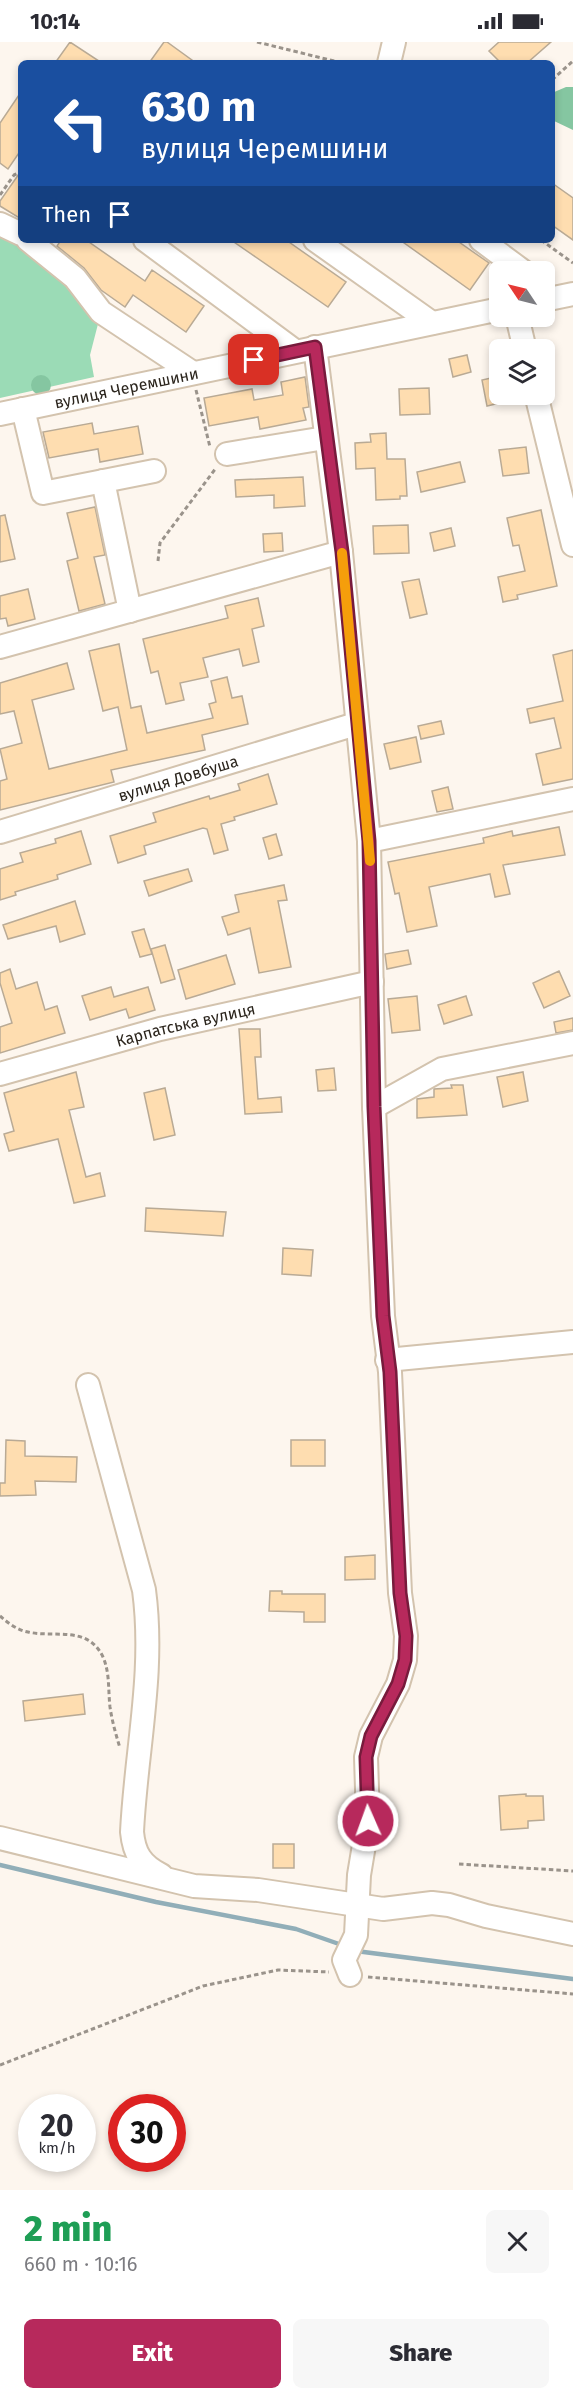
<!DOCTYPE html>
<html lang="en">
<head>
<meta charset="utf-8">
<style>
	:root { --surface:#fff; --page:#f7f7f7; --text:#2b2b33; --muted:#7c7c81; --accent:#b7295c }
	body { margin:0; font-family:"Fira Sans",sans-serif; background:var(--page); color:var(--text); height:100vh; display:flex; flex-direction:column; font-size:22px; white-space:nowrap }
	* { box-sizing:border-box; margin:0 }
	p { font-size:20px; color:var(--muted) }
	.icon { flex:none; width:33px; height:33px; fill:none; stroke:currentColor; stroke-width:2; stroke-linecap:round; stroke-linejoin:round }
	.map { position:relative; height:2148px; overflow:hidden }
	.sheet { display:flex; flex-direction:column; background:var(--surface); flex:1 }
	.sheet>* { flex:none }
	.hud { position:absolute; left:18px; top:18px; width:537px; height:183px; border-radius:9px; box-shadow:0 3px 9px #0003; background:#1a4fa0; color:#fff; overflow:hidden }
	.needle { width:39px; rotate:305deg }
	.tools { position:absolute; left:489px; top:219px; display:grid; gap:12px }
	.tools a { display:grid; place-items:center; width:66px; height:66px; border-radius:9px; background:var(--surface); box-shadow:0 3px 9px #0003; font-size:30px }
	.speed { position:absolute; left:18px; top:2052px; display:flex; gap:12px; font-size:30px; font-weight:700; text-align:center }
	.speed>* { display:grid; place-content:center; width:78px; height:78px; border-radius:50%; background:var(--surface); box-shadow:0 3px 9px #0003; line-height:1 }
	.speed small { font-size:15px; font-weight:400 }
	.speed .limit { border:9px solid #d22; background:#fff; color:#111 }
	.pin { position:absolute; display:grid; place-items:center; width:51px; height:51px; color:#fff; margin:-26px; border-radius:12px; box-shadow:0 3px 9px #0006 }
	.me { position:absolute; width:66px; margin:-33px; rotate:358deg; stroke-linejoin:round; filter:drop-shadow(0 0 4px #0008) }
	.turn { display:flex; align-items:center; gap:21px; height:126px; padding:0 24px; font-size:27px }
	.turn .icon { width:78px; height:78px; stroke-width:2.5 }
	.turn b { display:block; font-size:42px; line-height:51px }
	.then { display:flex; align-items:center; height:57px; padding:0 24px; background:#0003; gap:12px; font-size:22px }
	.round { display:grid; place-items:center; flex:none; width:63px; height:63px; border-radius:9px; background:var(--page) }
	.overview { display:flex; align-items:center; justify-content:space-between; height:102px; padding:0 24px }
	h1 { font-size:36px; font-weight:800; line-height:45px; color:#1e9e55 }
	.cta { display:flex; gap:12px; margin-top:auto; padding:12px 24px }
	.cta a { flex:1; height:69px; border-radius:9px; background:var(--accent); color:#fff; font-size:24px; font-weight:800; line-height:69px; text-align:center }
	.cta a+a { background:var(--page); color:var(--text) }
	.status { display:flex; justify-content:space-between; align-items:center; height:42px; padding:0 30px; background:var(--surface); direction:ltr }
	.status svg { height:16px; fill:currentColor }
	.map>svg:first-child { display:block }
	.green { fill:#9bdbb6 }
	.forest { fill:#85c6a1 }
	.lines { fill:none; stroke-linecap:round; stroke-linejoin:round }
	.stream { stroke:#91aeb8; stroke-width:4.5 }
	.building { fill:#feddb0; stroke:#b9aa95; stroke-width:1.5 }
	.minor-casing { stroke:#d3c3ae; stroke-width:26 }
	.path { stroke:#9a938b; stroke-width:3; stroke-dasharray:4.5 3; stroke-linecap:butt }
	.minor { stroke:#fff; stroke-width:22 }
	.route-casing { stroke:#771b3c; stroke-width:15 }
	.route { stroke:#b7295c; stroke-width:10 }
	.slow { stroke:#f59e0b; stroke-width:10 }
	.labels { text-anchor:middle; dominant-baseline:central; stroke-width:4.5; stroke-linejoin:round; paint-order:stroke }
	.street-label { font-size:16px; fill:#2b251d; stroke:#fdf6ee }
</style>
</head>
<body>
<div class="status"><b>10:14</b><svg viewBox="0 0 49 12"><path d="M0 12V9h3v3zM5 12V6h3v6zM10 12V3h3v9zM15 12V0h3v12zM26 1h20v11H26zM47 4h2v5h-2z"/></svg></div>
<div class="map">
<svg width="573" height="2148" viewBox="0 0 573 2148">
	<rect width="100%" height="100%" fill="#fdf6ee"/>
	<path class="green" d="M0,188L26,201L90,264L98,282L90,313L94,335L0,356Z"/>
	<path class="forest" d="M566,45H573V88L552,78V51Z
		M31 343a10 10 0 1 1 20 0a10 10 0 1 1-20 0Z"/>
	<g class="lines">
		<path class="stream" d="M0,1823L156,1860L296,1887L339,1902
			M356,1909L573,1937"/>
	</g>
	<path class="building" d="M70,0L102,21H55Z
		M164,0H167L196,21H149Z
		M499,0H551L527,21H501L489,9Z
		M21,50V108L8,127L0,121V81Z
		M21,129V177L0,164V159Z
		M552,141L573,156V198L552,183Z
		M61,198H86L145,239L152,228L204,264L186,290L133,253L125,265L101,248L84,226L57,204Z
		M231,198H286L346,240L328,265Z
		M400,198H456L489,221L470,248Z
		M467,313L471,330L453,335L449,317Z
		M500,334V361L487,364L482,338Z
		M305,335L309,365L303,366L306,378L260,387L258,375L209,384L204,356L252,347L254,358L283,353L281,340Z
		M429,346L430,372L400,373L399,347Z
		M92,381L94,392L138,384L143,412L100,420L98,407L49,416L43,390Z
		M386,391L387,417H405L407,454H400V457L376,458L375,426L356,427L355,401L371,400L370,392Z
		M526,405L529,431L503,434L499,408Z
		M460,420L465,440L421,450L417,430Z
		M303,435L305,464L274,466V453L236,455L235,438Z
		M95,465L105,513L94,515L105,562L79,569L67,519L78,516L67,471Z
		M541,468L557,544L517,553L518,557L503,560L498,535L525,529L519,503L513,504L507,476Z
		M5,473L15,517L0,520V474Z
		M408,483L409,511L374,512L373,484Z
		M451,486L455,504L434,509L430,491Z
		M282,491L283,509L264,510L263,492Z
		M419,537L427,572L410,576L402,540Z
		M28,547L35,577L8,584L6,576L0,577V554Z
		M258,556L264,584L252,587L259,620L243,624L239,607L203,616L208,635L180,641L184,658L166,662L158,629L151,631L143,597L228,576L225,564Z
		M119,602L131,666L141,664L147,691L213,676L209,662L216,660L211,639L227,635L232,656L242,654L248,682L202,693L205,708L111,728L114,740L0,768V739L7,737L0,707L22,701L14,669L0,672V641L67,621L74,647L32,658L49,727L127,708L118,665L103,669L89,609Z
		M573,608V737L543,743L536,712L561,706L554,676L530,681L527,667L563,659L553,613Z
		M441,679L444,692L421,697L418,684Z
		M416,695L421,720L390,727L384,702Z
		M268,732L277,762L234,775L235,778L221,782L228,808L214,812L207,787L203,786L144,804L146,812L118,821L110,794L156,780L153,771L209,754L210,757L240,748L238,742Z
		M448,745L453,767L437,770L432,749Z
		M559,785L565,813L503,823L510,852L495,855L490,832L429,845L437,884L407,890L399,851L395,852L388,820L484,801L483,796L512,789L513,794Z
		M81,789L91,822L57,833L58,837L15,850L16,853L0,858V827L23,820L20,811L56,801L55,797Z
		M276,792L282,813L269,817L263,796Z
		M188,827L192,839L149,854L144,839Z
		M284,843L287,858L278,859L291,925L259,931L250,886L228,893L222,875L239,870L235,853Z
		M75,859L85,892L60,900L56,884L8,897L3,883Z
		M144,887L152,912L140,915L132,890Z
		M165,903L175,937L161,941L151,907Z
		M408,908L411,922L387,927L385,912Z
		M226,913L235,942L186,957L178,928Z
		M10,927L16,947L37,940L45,968L57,964L65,991L0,1011V985L12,981L0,941V931Z
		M559,929L570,954L544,966L533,941Z
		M111,945L114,955L148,945L155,968L129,976L126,967L90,978L82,954Z
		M417,954L420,988L392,991L388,957Z
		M466,954L472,973L444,982L438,963Z
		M573,976V988L556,991L554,980Z
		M239,987H260L261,1015H255L258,1057L281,1055L282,1070L245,1072Z
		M334,1026L336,1048L318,1049L316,1028Z
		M76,1030L84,1065L69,1068L86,1135L100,1131L105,1154L74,1161L58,1097L9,1109L4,1092L14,1089L4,1051Z
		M523,1030L528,1059L503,1065L497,1035Z
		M451,1043H463L467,1073L417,1076V1057L434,1055V1047L452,1046Z
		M165,1046L175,1093L154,1098L144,1051Z
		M146,1166L226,1170L223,1194L145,1189Z
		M283,1206L313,1208L311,1234L282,1232Z
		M6,1398L25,1399V1414L77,1415L76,1440L35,1439L36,1453L0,1454V1441H5Z
		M291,1398H325V1424H291Z
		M375,1513V1537L345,1538V1515Z
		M270,1549H282V1552H325V1580H304V1570L269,1569Z
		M83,1652L85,1672L25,1679L23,1659Z
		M526,1752V1754H543L544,1778L528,1779V1786L501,1788L499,1754Z
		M273,1802H294V1826H273Z"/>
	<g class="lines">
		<defs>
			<g id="minor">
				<path d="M389,21L394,0"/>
				<path d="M0,182L21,192"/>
				<path d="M28,198L75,236L101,270L193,331"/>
				<path d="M145,198L295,309"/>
				<path d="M315,198L432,281"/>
				<path d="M481,198L524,230"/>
				<path d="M544,258L573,252"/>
				<path d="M517,274L525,308"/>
				<path d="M315,305L341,510L369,799L374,1065L383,1274L390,1330L400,1551L406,1594L405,1618L398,1642L371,1694L366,1715L368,1779L359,1833L356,1893L344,1918L350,1933"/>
				<path d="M536,352L573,503"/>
				<path d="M23,367L43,451L154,429"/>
				<path id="s1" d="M0,372L500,267"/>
				<path d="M227,412L325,396"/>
				<path d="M103,439L130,569"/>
				<path d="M0,605L341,510"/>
				<path id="s2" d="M0,790L356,682"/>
				<path d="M369,799L573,757"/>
				<path id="s3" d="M0,1032L160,987L372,940"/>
				<path d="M374,1065L442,1027L573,1001"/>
				<path d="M387,1318L573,1300"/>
				<path d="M88,1343L144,1548C155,1630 136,1708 132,1790C134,1811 141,1823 161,1833"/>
				<path d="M0,1796L194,1844L258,1848L383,1867L432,1861L449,1863L486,1874L573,1892"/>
			</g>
		</defs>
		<use href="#minor" class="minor-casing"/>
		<path class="path" d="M257,0L342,21
			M552,38L573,19
			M0,153L14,133L21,130
			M541,198L573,221
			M196,348L210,405
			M158,519L160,501L216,426
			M0,1574C8,1581 17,1588 28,1590C54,1596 88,1583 103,1615C110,1631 108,1648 110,1665C112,1679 116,1693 120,1706
			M459,1822L573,1829
			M368,1935L573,1952
			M0,2023L203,1944L278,1928L329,1930"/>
		<use href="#minor" class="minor"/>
	</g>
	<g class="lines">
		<defs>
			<path id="route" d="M254,318L315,305L342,510L369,799L374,1065L383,1274L390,1330L400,1551L406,1594L405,1618L398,1642L371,1694L366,1715L368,1779"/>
		</defs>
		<use href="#route" class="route-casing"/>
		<use href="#route" class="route"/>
		<path class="slow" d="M342,511L370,819"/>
	</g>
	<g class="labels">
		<g class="street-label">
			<text stroke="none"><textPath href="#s1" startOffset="129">вулиця Черемшини</textPath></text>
			<text stroke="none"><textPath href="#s2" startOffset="186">вулиця Довбуша</textPath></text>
			<text stroke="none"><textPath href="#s3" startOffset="192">Карпатська вулиця</textPath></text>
		</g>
	</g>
</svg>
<div class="tools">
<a><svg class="needle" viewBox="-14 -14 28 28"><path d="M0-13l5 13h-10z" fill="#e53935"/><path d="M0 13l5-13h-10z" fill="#7c7c81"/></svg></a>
<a><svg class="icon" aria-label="layers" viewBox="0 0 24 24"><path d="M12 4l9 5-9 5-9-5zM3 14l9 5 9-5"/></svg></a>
</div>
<div class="speed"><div>20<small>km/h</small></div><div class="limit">30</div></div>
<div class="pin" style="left:254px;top:318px;background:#d93025"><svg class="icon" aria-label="arrive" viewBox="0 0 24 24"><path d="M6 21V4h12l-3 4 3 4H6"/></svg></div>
<svg class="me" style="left:368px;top:1779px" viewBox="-20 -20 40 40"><circle r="17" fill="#b7295c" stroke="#fff" stroke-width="3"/><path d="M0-11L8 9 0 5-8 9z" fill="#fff"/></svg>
<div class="hud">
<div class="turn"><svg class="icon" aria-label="left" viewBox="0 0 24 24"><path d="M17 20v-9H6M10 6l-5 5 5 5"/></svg><div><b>630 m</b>вулиця Черемшини</div></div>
<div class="then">Then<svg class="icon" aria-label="arrive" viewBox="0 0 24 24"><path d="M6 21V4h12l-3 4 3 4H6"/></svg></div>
</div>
</div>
<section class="sheet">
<div class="overview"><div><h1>2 min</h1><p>660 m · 10:16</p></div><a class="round"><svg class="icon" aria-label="close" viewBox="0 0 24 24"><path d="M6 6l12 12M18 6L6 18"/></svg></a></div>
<div class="cta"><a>Exit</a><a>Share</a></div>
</section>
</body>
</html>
